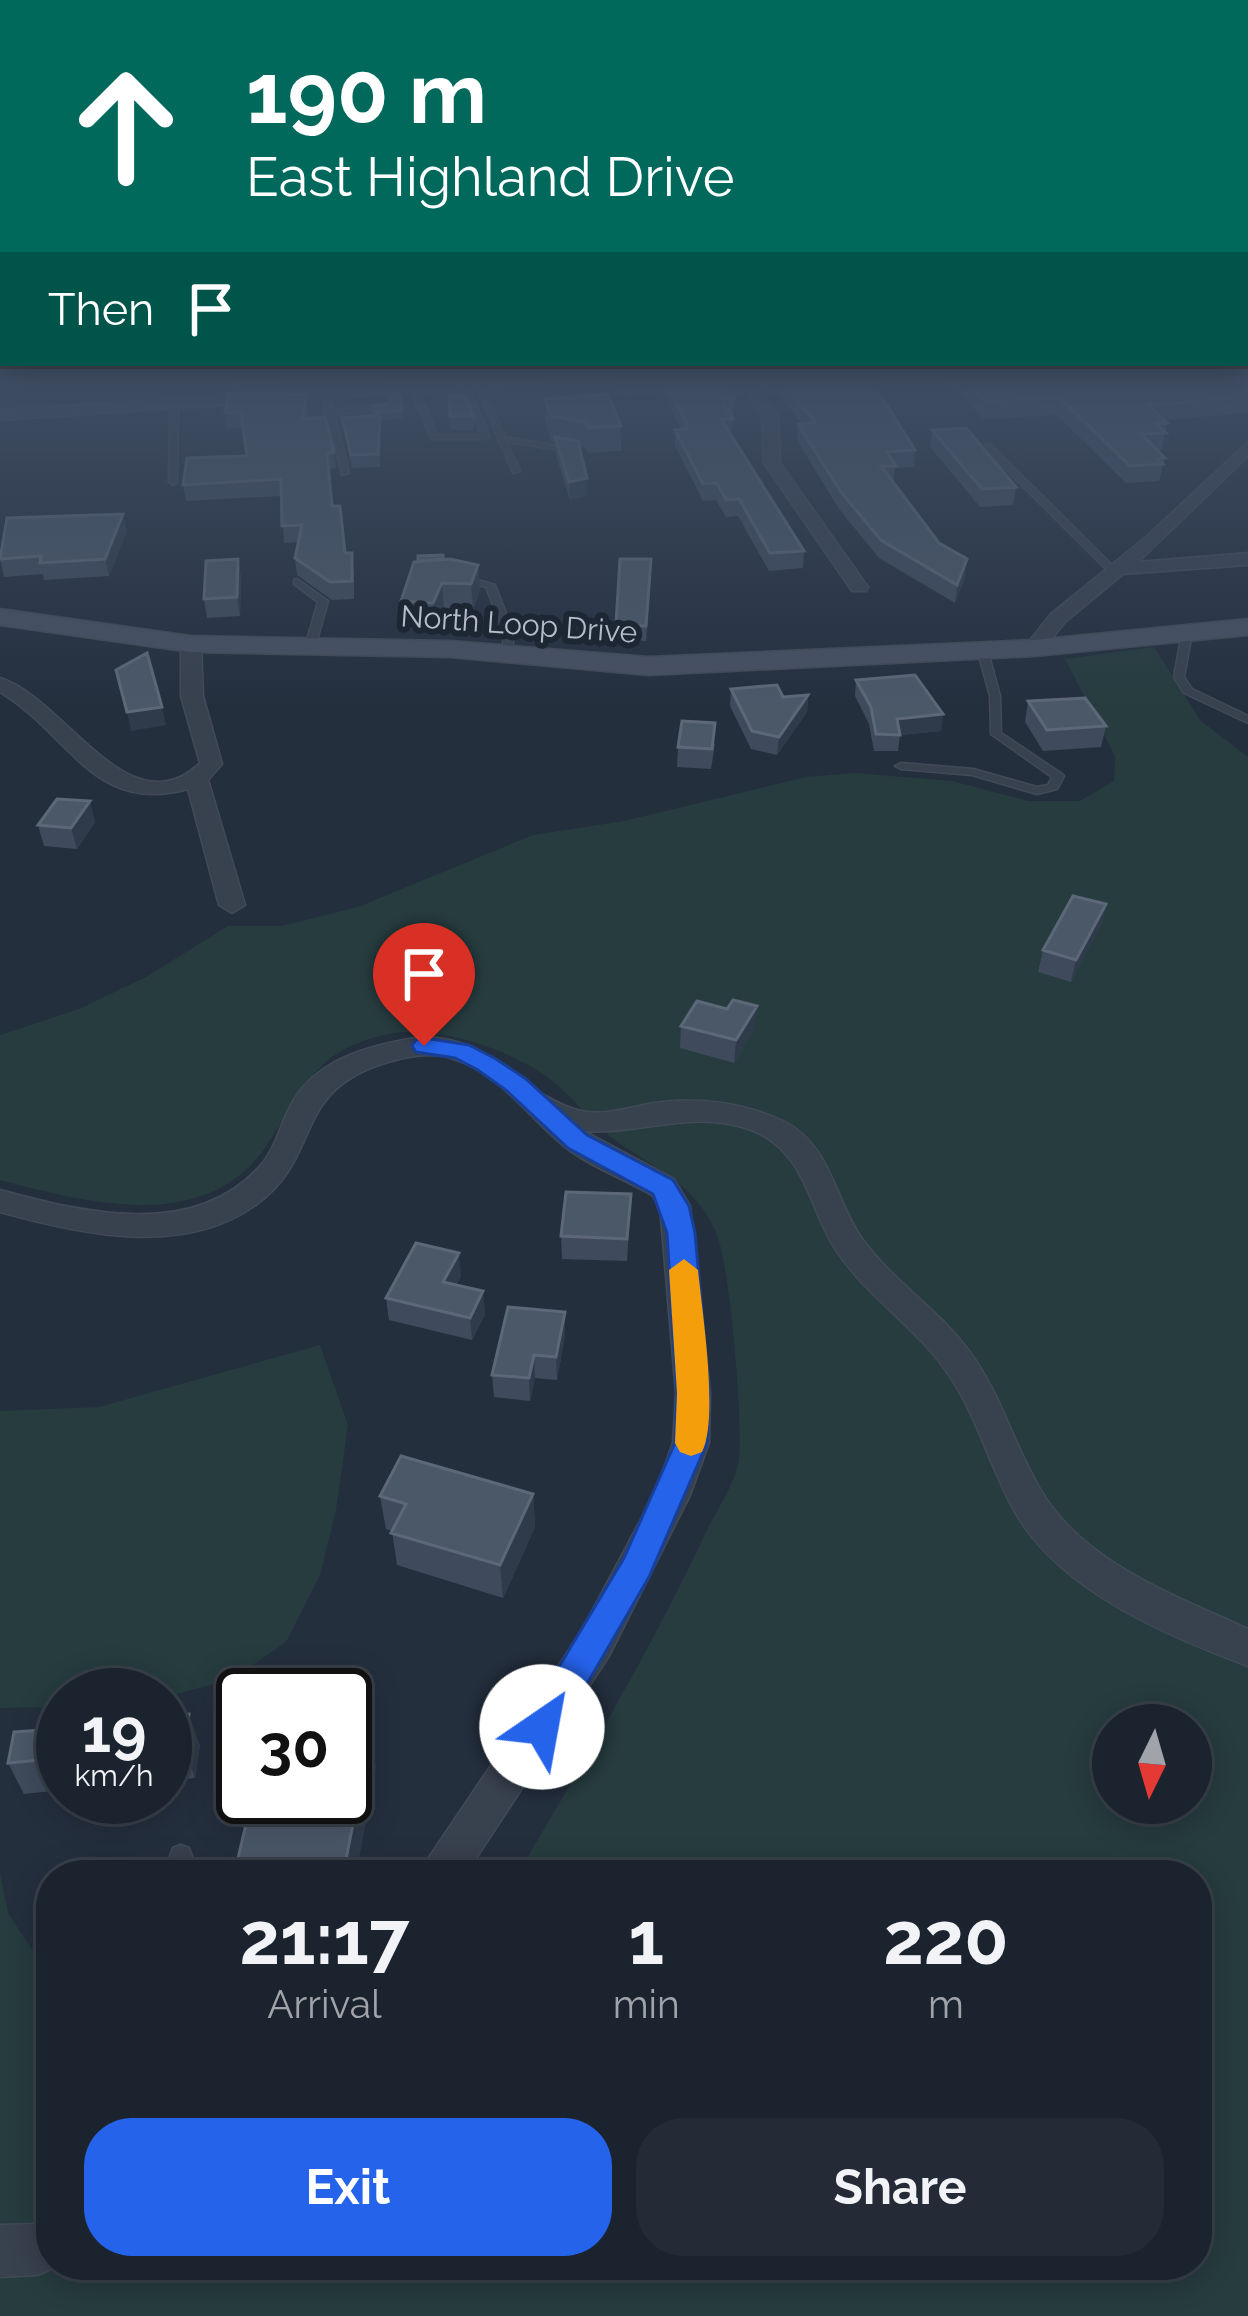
<!DOCTYPE html>
<html lang="en">
<head>
<meta charset="utf-8">
<style>
	:root { --surface:#1b232e; --page:#242b36; --text:#f1f3f6; --muted:#a0a4aa; --line:#39404a; --accent:#2563eb }
	body { margin:0; font-family:Raleway,sans-serif; background:var(--page); color:var(--text); height:100vh; display:flex; flex-direction:column; font-size:45px; white-space:nowrap }
	* { box-sizing:border-box; margin:0 }
	p { font-size:39px; color:var(--muted) }
	.icon { flex:none; width:66px; height:66px; fill:none; stroke:currentColor; stroke-width:2; stroke-linecap:round; stroke-linejoin:round }
	.map { position:relative; flex:1; overflow:hidden }
	.drawer { position:absolute; left:36px; top:1860px; width:1176px; height:420px; display:flex; flex-direction:column; background:var(--surface); border-radius:48px; box-shadow:0 6px 30px #0003,0 0 0 3px var(--line) }
	.drawer>* { flex:none }
	.top-card { position:absolute; left:0px; top:0px; width:1248px; height:366px; box-shadow:0 6px 30px #0003,0 0 0 3px var(--line); background:#00695c; color:#fff; overflow:hidden }
	.needle { width:78px; rotate:185deg }
	.fabs { position:absolute; left:1092px; top:1704px; display:grid; gap:24px }
	.fabs a { display:grid; place-items:center; width:120px; height:120px; border-radius:50%; background:var(--surface); box-shadow:0 6px 30px #0003,0 0 0 3px var(--line); font-size:60px }
	.speed { position:absolute; left:36px; top:1668px; display:flex; gap:24px; font-size:60px; font-weight:700; text-align:center }
	.speed>* { display:grid; place-content:center; width:156px; height:156px; border-radius:50%; background:var(--surface); box-shadow:0 6px 30px #0003,0 0 0 3px var(--line); line-height:1 }
	.speed small { font-size:30px; font-weight:400 }
	.speed .limit { border:6px solid #111; border-radius:18px; background:#fff; color:#111 }
	.pin { position:absolute; display:grid; place-items:center; width:102px; height:102px; color:#fff; margin:-123px -51px; border-radius:50% 50% 50% 0; rotate:-45deg; box-shadow:0 0 12px #0007 }
	.pin .icon { rotate:45deg }
	.me { position:absolute; width:132px; margin:-66px; rotate:33deg; stroke-linejoin:round; filter:drop-shadow(0 0 9px #0008) }
	.turn { display:flex; align-items:center; gap:42px; height:252px; padding:0 48px; font-size:54px }
	.turn .icon { width:156px; height:156px; stroke-width:2.5 }
	.turn b { display:block; font-size:84px; line-height:102px }
	.then { display:flex; align-items:center; height:114px; padding:0 48px; background:#0003; gap:24px; font-size:45px }
	.eta { display:flex; justify-content:space-evenly; align-items:center; height:204px; text-align:center }
	.eta b { font-size:72px; font-weight:700; line-height:84px }
	.button { display:flex; gap:24px; margin-top:auto; padding:24px 48px }
	.button a { flex:1; height:138px; border-radius:48px; background:var(--accent); color:#fff; font-size:48px; font-weight:700; line-height:138px; text-align:center }
	.button a+a { background:var(--page); color:var(--text) }
	.map>svg:first-child { display:block }
	.green { fill:#263c3f; fill-rule:evenodd }
	.lines { fill:none; stroke-linecap:round; stroke-linejoin:round }
	.lane-casing { stroke:#414a57; stroke-width:3 }
	.street-casing { stroke:#414a57; stroke-width:3 }
	.secondary-casing { stroke:#414a57; stroke-width:3 }
	.lane { fill:#38414e; fill-rule:evenodd }
	.street { fill:#38414e; fill-rule:evenodd }
	.secondary { fill:#465061; fill-rule:evenodd }
	.wall { fill:#3f4b5c }
	.shaded-wall { fill:#2f3b4b }
	.building { fill:#4b5868; stroke:#5c6777; stroke-width:3 }
	.route { fill:#2563eb; stroke:#184099; stroke-width:3 }
	.slow { fill:#f59e0b }
	.labels { text-anchor:middle; dominant-baseline:central; stroke-width:12; stroke-linejoin:round; paint-order:stroke }
	.far-street-label { font-size:30px; fill:#b4bcc9; stroke:#1d2633 }
</style>
</head>
<body>
<div class="map">
<svg width="1248" height="2316" viewBox="0 0 1248 2316">
	<rect width="100%" height="100%" fill="#242f3e"/>
	<path class="green" d="M1154,647L1200,720L1248,757V2316H0V1873L8,1913L51,1978V2265H1197V1875H517C583,1763 651,1650 706,1532C716,1511 737,1481 739,1458C743,1421 730,1264 716,1232C691,1174 638,1164 597,1125C582,1110 567,1093 551,1080C511,1050 438,1024 389,1034C314,1049 305,1088 267,1145C207,1235 88,1203 0,1180V1035L79,1009L146,977L228,926H282L358,907L533,835L624,821L806,777L854,773L952,781L1028,801H1080L1114,781L1115,756L1065,659ZM1113,1725H1191V1803H1113Z
		M320,1345L348,1425L336,1510L320,1575L286,1642L233,1679L165,1697L63,1695V1707L0,1708V1411L99,1407Z"/>
	<g class="lines">
		<defs>
			<path id="lane" d="M474,381L481,383L505,437L571,448L575,450L574,452L507,442L520,471L513,473Z
				M460,382L467,384L490,437L486,439H431L409,387L413,385L417,387L437,435H481Z
				M387,387L394,389L396,401L385,409L335,415L349,473L342,475L327,415L324,413L326,411L322,393L326,391L330,393L334,410L383,405L388,400Z
				M174,402L178,404L177,482L173,485L169,482L170,404Z
				M984,444H990L1117,570V574H1111L984,448Z
				M460,575L495,585L514,634L511,657L502,655L504,634L486,587L457,580V576Z
				M297,579L328,601L315,647L310,650L305,647L318,602L294,584V580Z
				M1187,630L1192,633L1184,677L1192,689L1248,716V723L1184,693L1174,677L1182,633Z
				M983,649L988,652L1000,696L1001,733L1062,774L1064,776L1057,789L1037,794L972,775L901,769L895,766L901,763L973,769L1037,787L1048,785L1052,777L991,734L990,696L978,652Z
				M181,1845L189,1848L192,1856L191,1875H169L170,1856L173,1848Z"/>
			<path id="street" d="M469,380H542L535,384L0,420V410Z
				M738,380H752L778,416L780,463L868,587L866,591H852L764,463L762,416Z
				M1248,442V456L1138,562L1248,553V565L1123,574L1065,622L1041,652H1027L1024,648L1051,614L1145,538Z
				M191,638L201,644L203,696L222,764L208,780L245,905L232,913L219,905L188,789C93,815 71,735 0,692V678C64,697 129,831 200,763L181,696V644Z
				M415,1038C492,1032 514,1091 577,1110C601,1117 626,1108 649,1104C693,1096 743,1102 783,1121C832,1145 834,1200 863,1240C893,1281 938,1309 969,1351C1001,1394 1013,1443 1040,1489C1083,1563 1174,1595 1248,1629V1666C1167,1636 1059,1590 1015,1512C989,1466 977,1415 947,1372C914,1325 865,1295 836,1250C809,1209 806,1154 756,1132C697,1107 644,1135 584,1131L674,1179L690,1206L710,1393L709,1443L690,1495L609,1656L465,1875H417L581,1632L655,1493L673,1443L676,1393L660,1206L652,1195C624,1179 589,1166 564,1146C528,1117 499,1072 451,1058C431,1052 408,1056 388,1062C290,1091 324,1155 257,1204C184,1258 79,1234 0,1212V1190C84,1213 195,1240 261,1165C275,1149 280,1125 290,1107C313,1060 367,1046 415,1038Z
				M51,2217V2265H60L38,2275L0,2277V2225L34,2224Z"/>
			<path id="secondary" d="M0,609L191,636L450,641L649,657L1034,640L1248,619V635L1034,656L649,675L450,657L191,652L0,625Z"/>
		</defs>
		<use href="#lane" class="lane-casing"/>
		<use href="#street" class="street-casing"/>
		<use href="#secondary" class="secondary-casing"/>
		<use href="#lane" class="lane"/>
		<use href="#street" class="street"/>
		<use href="#secondary" class="secondary"/>
	</g>
	<path class="wall" d="M232,380H277L279,388L234,391Z
		M613,380H744L743,395L733,396L735,399L734,415H730L733,419L731,435L804,551L803,568L769,571L738,516L726,517L716,500L703,501L675,446V430L681,429L663,392L620,395Z
		M757,380H871L915,450L914,467L895,468L893,482L965,577L955,603L879,558L839,509L797,440L798,424H802L777,393L767,394Z
		M945,380H1248V413L1163,420L1167,423L1162,450H1157L1165,458L1159,481L1126,483L1057,415L984,419Z
		M400,389L403,419L381,420L380,467L352,468L342,418L374,415L373,406L387,404Z
		M280,395L308,410L307,419L334,452L336,468L329,469L332,506L345,553L354,570V599L332,600L297,575L295,558L298,542L284,543L281,496L186,501L183,485L247,456L243,428H227L225,413Z
		M449,396L474,416V430H451Z
		M545,399L621,426V451L588,453L585,448L579,446L587,478V495L570,500L556,455L555,442L551,441L546,424Z
		M932,430L1016,487L1013,505L980,507L930,447Z
		M127,531L109,576L44,580L43,574L4,577L0,558Z
		M238,559L241,578L240,616L207,618L204,599Z
		M443,559L478,565L480,590L473,610L444,609L435,630L404,628L401,601Z
		M651,573L646,641L616,639V624Z
		M856,680L941,731L900,735L898,751H874L869,724L855,696Z
		M731,689L783,697L808,695L807,712L777,755L751,749L730,706Z
		M1028,701L1106,726L1101,747L1043,751L1025,722Z
		M715,744L711,769L677,767L678,747Z
		M95,822L77,849L44,846L38,825Z
		M1106,904L1101,926L1071,982L1038,972L1043,950Z
		M681,1026L755,1028L734,1063L680,1048Z
		M631,1194L627,1261L562,1259L561,1236Z
		M461,1276L456,1285L485,1314L472,1340L389,1320L386,1298Z
		M565,1312V1335L557,1380L535,1378L530,1401L494,1397L492,1375Z
		M533,1494L535,1527L503,1598L397,1565L392,1531L386,1529L380,1496Z
		M170,1697L177,1715L200,1745L195,1778L165,1781V1698Z
		M63,1704V1790L24,1794L8,1763L44,1730Z"/>
	<path class="shaded-wall" d="M587,478V495L570,500L569,482Z
		M123,514L127,531L109,576L105,559Z
		M238,559L241,578L240,616L237,597Z
		M967,559L965,577L955,603L957,585Z
		M478,565L480,590L473,610L471,584Z
		M442,583L444,609L435,630L433,603Z
		M808,695L807,712L777,755L779,737Z
		M162,707L166,725L131,731L127,712Z
		M943,714L941,731L900,735L897,719Z
		M90,801L95,822L77,849L71,828Z
		M1106,904L1101,926L1071,982L1076,960Z
		M757,1006L755,1028L734,1063L736,1040Z
		M459,1253L461,1276L446,1304L443,1282Z
		M483,1291L485,1314L472,1340L470,1318Z
		M565,1312V1335L557,1380L556,1357Z
		M534,1355L535,1378L530,1401L529,1378Z
		M533,1494L535,1527L503,1598L500,1565Z
		M170,1697L182,1729L168,1715Z
		M189,1714L200,1745L195,1778L184,1748Z
		M370,1737L376,1767L356,1875H343Z"/>
	<path class="building" d="M665,380H743L724,381L735,399H722L733,419H721L804,551L770,553L739,499L726,500L717,483L703,484L675,430L686,429L687,424Z
		M780,380H871L915,450L887,452L896,466H881L939,543L967,559L957,585L881,540L841,492L798,424L816,423Z
		M963,380H1248V397L1148,405L1167,423L1156,424L1166,433L1141,434L1165,458L1158,459L1163,464L1130,466L1060,398L987,402Z
		M400,389L402,411L374,412L373,406L387,404Z
		M279,390L280,395L306,394L303,419L325,417L334,452L327,453L332,506H340L345,553H352V581L330,582L295,558L302,525L282,526L281,479L183,485L187,458L247,456L241,412L225,413L228,394Z
		M608,394L621,426L588,428L584,422L551,416L545,399Z
		M449,396H465L474,416H450Z
		M380,415L378,454L351,455L342,418Z
		M966,428L1016,487L982,489L932,430Z
		M555,437L578,441L587,478L569,482Z
		M123,514L105,559L40,563L41,556L0,559L7,518Z
		M443,555V559L418,561V556Z
		M238,559L237,597L204,599L206,561Z
		M450,559L478,565L471,584L442,583L433,603L401,601L414,562Z
		M620,559H651L646,626L616,624Z
		M147,653L162,707L127,712L116,670Z
		M915,675L943,714L897,719L900,735L876,734L871,707L856,680Z
		M777,685L783,697L808,695L779,737L752,731L731,689Z
		M1085,698L1106,726L1047,730L1028,701Z
		M682,721L715,723L712,749L678,747Z
		M57,799L90,801L71,828L38,825Z
		M1073,896L1106,904L1076,960L1043,950Z
		M733,1000L757,1006L736,1040L681,1026L697,1001L727,1009Z
		M566,1192L631,1194L627,1239L561,1236Z
		M416,1243L459,1253L443,1282L483,1291L470,1318L386,1298Z
		M508,1307L565,1312L556,1357L534,1355L529,1378L492,1375Z
		M401,1456L533,1494L500,1565L391,1533L406,1504L380,1496Z
		M170,1697L168,1715L189,1714L184,1748L165,1749V1698Z
		M63,1704V1758L8,1763L14,1732L44,1730L49,1705Z
		M345,1735L370,1737L343,1875H234L247,1820L263,1821L268,1797H345Z"/>
	<linearGradient id="sky" x2="0" y2="1"><stop stop-color="#141a22"/><stop offset="0.54" stop-color="#3f4d63"/><stop offset="1" stop-color="#3f4d63" stop-opacity="0"/></linearGradient>
	<rect width="1248" height="704" fill="url(#sky)"/>
	<path class="route" d="M424,1038L469,1045L496,1059L526,1079L587,1135L673,1180L689,1206L695,1233L709,1393L707,1443L649,1577L555,1739L542,1744L529,1739L523,1727L624,1558L675,1443L677,1393L667,1233L653,1194L568,1148L507,1091L478,1070L455,1058L416,1052L412,1046L416,1040Z"/>
	<path class="slow" d="M684,1259L698,1270C702,1311 719,1418 702,1452L691,1456L680,1452L675,1443L677,1393L669,1270Z"/>
	<g class="labels">
		<g class="far-street-label">
			<text transform="translate(519 624) rotate(4)">North Loop Drive</text>
		</g>
	</g>
</svg>
<div class="fabs">
<a><svg class="needle" viewBox="-14 -14 28 28"><path d="M0-13l5 13h-10z" fill="#e53935"/><path d="M0 13l5-13h-10z" fill="#a0a4aa"/></svg></a>
</div>
<div class="speed"><div>19<small>km/h</small></div><div class="limit">30</div></div>
<div class="pin" style="left:424px;top:1046px;background:#d93025"><svg class="icon" aria-label="arrive" viewBox="0 0 24 24"><path d="M6 21V4h12l-3 4 3 4H6"/></svg></div>
<svg class="me" style="left:542px;top:1727px" viewBox="-20 -20 40 40"><circle r="19" fill="#fff"/><path d="M0-13L10 11 0 6-10 11z" fill="#2563eb"/></svg>
<div class="top-card">
<div class="turn"><svg class="icon" aria-label="ahead" viewBox="0 0 24 24"><path d="M12 20V5M6 11l6-6 6 6"/></svg><div><b>190 m</b>East Highland Drive</div></div>
<div class="then">Then<svg class="icon" aria-label="arrive" viewBox="0 0 24 24"><path d="M6 21V4h12l-3 4 3 4H6"/></svg></div>
</div>
<section class="drawer">
<div class="eta">
<div><b>21:17</b><p>Arrival</p></div>
<div><b>1</b><p>min</p></div>
<div><b>220</b><p>m</p></div>
</div>
<div class="button"><a>Exit</a><a>Share</a></div>
</section>
</div>
</body>
</html>
